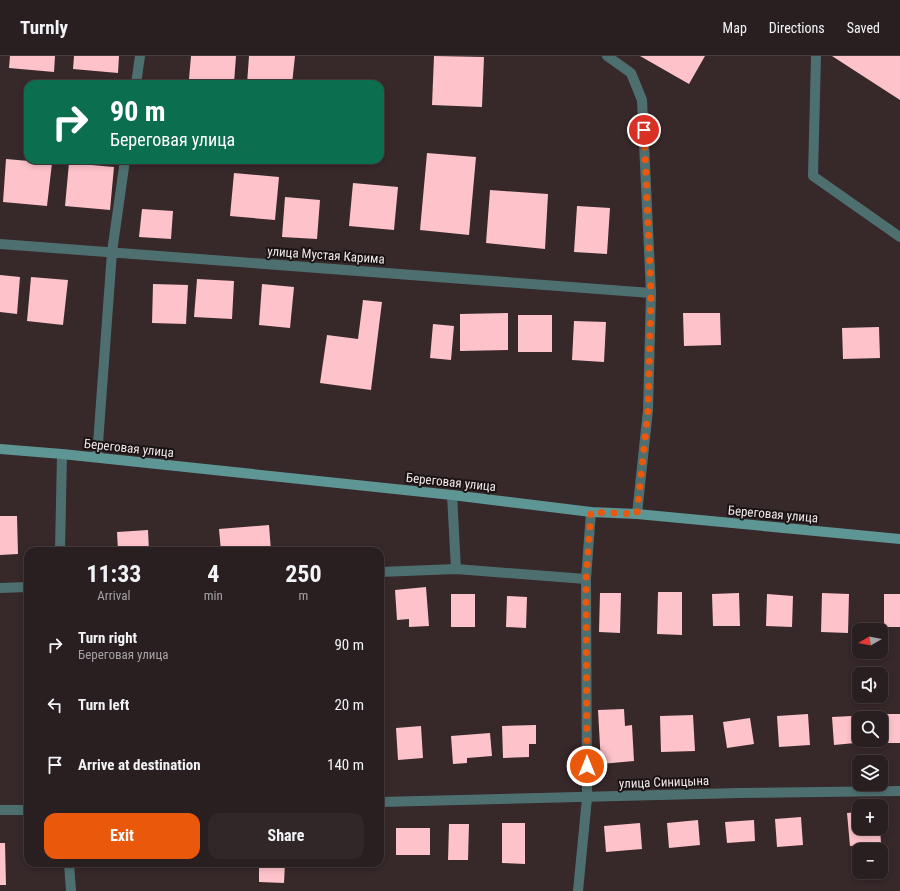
<!DOCTYPE html>
<html lang="en">
<head>
<meta charset="utf-8">
<style>
	:root { --surface:#291e20; --page:#312729; --text:#f1f3f6; --muted:#a5a2a5; --line:#453c3e; --accent:#ea580c }
	body { margin:0; font-family:"Roboto Condensed",sans-serif; background:var(--page); color:var(--text); height:100vh; display:flex; flex-direction:column; font-size:15px; white-space:nowrap }
	* { box-sizing:border-box; margin:0 }
	p { font-size:13px; color:var(--muted) }
	.icon { flex:none; width:22px; height:22px; fill:none; stroke:currentColor; stroke-width:2; stroke-linecap:round; stroke-linejoin:round }
	.map { position:relative; flex:1; overflow:hidden }
	.panel { position:absolute; left:24px; top:491px; width:360px; height:320px; display:flex; flex-direction:column; background:var(--surface); border-radius:12px; box-shadow:0 2px 6px #0003,0 0 0 1px var(--line) }
	.panel>* { flex:none }
	.guide { position:absolute; left:24px; top:24px; width:360px; height:84px; border-radius:12px; box-shadow:0 2px 6px #0003,0 0 0 1px var(--line); background:#0b6e4f; color:#fff; overflow:hidden }
	.needle { width:26px; rotate:260deg }
	.tools { position:absolute; left:852px; top:567px; display:grid; gap:8px }
	.tools a { display:grid; place-items:center; width:36px; height:36px; border-radius:8px; background:var(--surface); box-shadow:0 2px 6px #0003,0 0 0 1px var(--line); font-size:20px }
	.pin { position:absolute; display:grid; place-items:center; width:34px; height:34px; color:#fff; margin:-17px; border:2px solid #fff; border-radius:50%; box-shadow:0 1px 4px #0007 }
	.me { position:absolute; width:44px; margin:-22px; rotate:0deg; stroke-linejoin:round; filter:drop-shadow(0 0 3px #0008) }
	.turn { display:flex; align-items:center; gap:14px; height:84px; padding:0 20px; font-size:18px }
	.turn .icon { width:52px; height:52px; stroke-width:2.5 }
	.turn b { display:block; font-size:28px; line-height:34px }
	.eta { display:flex; justify-content:space-evenly; align-items:center; height:68px; text-align:center }
	.eta b { font-size:24px; font-weight:700; line-height:28px }
	.action { display:flex; gap:8px; margin-top:auto; padding:8px 20px }
	.action a { flex:1; height:46px; border-radius:12px; background:var(--accent); color:#fff; font-size:16px; font-weight:700; line-height:46px; text-align:center }
	.action a+a { background:var(--page); color:var(--text) }
	ul { padding:0; list-style:none }
	li { display:flex; align-items:center; gap:12px; height:60px; padding:0 20px }
	li div { flex:1 }
	li b { display:block; font-size:15px }
	li em { font-style:normal }
	header { display:flex; align-items:center; gap:24px; box-sizing:border-box; height:56px; padding:0 20px; background:var(--surface); border-bottom:1px solid var(--line) }
	header strong { font-size:19px }
	nav { display:flex; gap:22px; margin-inline-start:auto; font-size:14px }
	.map>svg:first-child { display:block }
	.building { fill:#fdc2ca }
	.lines { fill:none; stroke-linecap:round; stroke-linejoin:round }
	.lane { stroke:#4e6f70; stroke-width:10 }
	.street { stroke:#4e6f70; stroke-width:10 }
	.secondary { stroke:#5e9595; stroke-width:10 }
	.route { stroke:#ea580c; stroke-width:7; stroke-dasharray:0 12.6 }
	.labels { text-anchor:middle; dominant-baseline:central; stroke-width:4; stroke-linejoin:round; paint-order:stroke }
	.street-label { font-size:13px; fill:#f1e7e8; stroke:#1a1314 }
</style>
</head>
<body>
<header>
<strong>Turnly</strong>
<nav><a>Map</a><a>Directions</a><a>Saved</a></nav>
</header>
<div class="map">
<svg width="900" height="835" viewBox="0 0 900 835">
	<rect width="100%" height="100%" fill="#37282a"/>
	<path class="building" d="M10,0H55L54,16L9,12Z
		M74,0H119L118,17L73,13Z
		M191,0H236L234,27L189,23Z
		M249,0H295L292,28H247Z
		M434,0L484,1L482,51L432,49Z
		M640,0H705L689,28Z
		M832,0H900V44Z
		M427,97L476,101L469,179L420,174Z
		M6,103L52,107L47,150L3,146Z
		M69,107L114,111L110,154L65,150Z
		M234,117L279,121L275,164L230,160Z
		M353,127L398,131L394,174L349,170Z
		M490,134L548,138L545,193L486,187Z
		M285,141L320,144L317,183L282,181Z
		M577,150L610,152L607,198L574,196Z
		M142,153L173,155L171,183L139,181Z
		M0,219L20,221L17,258L0,256Z
		M31,221L68,224L63,269L27,265Z
		M197,223L234,225L232,263L194,261Z
		M153,228L188,229L186,268L152,267Z
		M262,228L294,231L290,272L259,269Z
		M363,244L382,246L371,334L320,327L327,279L358,283Z
		M508,257V294L460,295V258Z
		M683,257H720L721,289L684,290Z
		M518,259H552V296H518Z
		M574,265L606,266L604,306L572,304Z
		M433,268L454,270L451,304L430,302Z
		M879,271L880,302L843,303L842,272Z
		M0,460H17L18,498L0,499Z
		M269,469L271,495H221L219,473Z
		M148,474L149,495H118L117,476Z
		M426,531L429,570L409,571V563L397,564L395,534Z
		M658,536H682V579L657,578Z
		M600,537H621L620,577L599,576Z
		M739,537L740,570H713L712,538Z
		M822,537L849,538L848,577L821,576Z
		M451,538H475V571H451Z
		M767,538L793,540L792,571L766,570Z
		M884,538H900V571H884Z
		M507,540L527,541L526,572L506,571Z
		M624,653L625,670L632,669L634,705L601,708L598,654Z
		M808,658L810,689L779,691L777,660Z
		M886,658H900V687H887Z
		M693,659L695,695L661,696L660,660Z
		M852,660L855,687L834,689L832,661Z
		M750,662L754,688L727,692L723,666Z
		M536,669V688H529V701L503,702L502,670Z
		M421,670L423,702L398,704L396,672Z
		M490,677L492,700L467,702V707L453,708L451,680Z
		M859,756V772H880L881,787L850,790L847,757Z
		M801,761L803,789L777,791L775,763Z
		M698,764L700,789L669,792L667,767Z
		M754,764L755,785L727,787L725,766Z
		M502,767H525V808L502,807Z
		M640,767L642,793L606,796L604,770Z
		M449,768H469L468,804H448Z
		M396,772H430V799H396Z
		M0,787H5L6,829H0Z
		M231,807H250V809L232,810Z
		M259,807H285L284,827L259,826Z"/>
	<g class="lines">
		<path class="lane" d="M816,0L813,120L900,181"/>
		<path class="street" d="M607,0L631,17L642,44L651,237L648,354L637,458
			M136,28L140,0
			M0,188L651,237
			M97,401L112,196L125,104
			M60,495L62,398
			M456,513L586,523
			M380,516L456,513L452,439
			M0,532L28,531
			M380,746L740,737L900,735
			M0,754H28
			M69,807L71,835
			M578,835L587,742L586,523L591,456"/>
		<path class="secondary" d="M0,393L62,398L452,439L591,456L637,458L900,483"/>
	</g>
	<g class="lines">
		<path class="route" d="M587,710L586,523L591,456L637,458L648,354L651,237L644,74"/>
	</g>
	<g class="labels">
		<g class="street-label">
			<text transform="translate(326 199) rotate(4)">улица Мустая Карима</text>
			<text transform="translate(129 392) rotate(6)">Береговая улица</text>
			<text transform="translate(451 426) rotate(6)">Береговая улица</text>
			<text transform="translate(773 458) rotate(5)">Береговая улица</text>
			<text transform="translate(664 726) rotate(-2)">улица Синицына</text>
		</g>
	</g>
</svg>
<div class="tools">
<a><svg class="needle" viewBox="-14 -14 28 28"><path d="M0-13l5 13h-10z" fill="#e53935"/><path d="M0 13l5-13h-10z" fill="#a5a2a5"/></svg></a>
<a><svg class="icon" aria-label="sound" viewBox="0 0 24 24"><path d="M4 9h4l5-4v14l-5-4H4zM17 9q2 3 0 6"/></svg></a>
<a><svg class="icon" aria-label="search" viewBox="0 0 24 24"><circle cx="10" cy="10" r="6"/><path d="M15 15l6 6"/></svg></a>
<a><svg class="icon" aria-label="layers" viewBox="0 0 24 24"><path d="M12 4l9 5-9 5-9-5zM3 14l9 5 9-5"/></svg></a>
<a>+</a>
<a>−</a>
</div>
<div class="pin" style="left:644px;top:74px;background:#d93025"><svg class="icon" aria-label="arrive" viewBox="0 0 24 24"><path d="M6 21V4h12l-3 4 3 4H6"/></svg></div>
<svg class="me" style="left:587px;top:710px" viewBox="-20 -20 40 40"><circle r="17" fill="#ea580c" stroke="#fff" stroke-width="3"/><path d="M0-11L8 9 0 5-8 9z" fill="#fff"/></svg>
<div class="guide">
<div class="turn"><svg class="icon" aria-label="right" viewBox="0 0 24 24"><path d="M7 20v-9h11M14 6l5 5-5 5"/></svg><div><b>90 m</b>Береговая улица</div></div>
</div>
<section class="panel">
<div class="eta">
<div><b>11:33</b><p>Arrival</p></div>
<div><b>4</b><p>min</p></div>
<div><b>250</b><p>m</p></div>
</div>
<ul>
<li><svg class="icon" aria-label="right" viewBox="0 0 24 24"><path d="M7 20v-9h11M14 6l5 5-5 5"/></svg><div><b>Turn right</b><p>Береговая улица</p></div><em>90 m</em></li>
<li><svg class="icon" aria-label="left" viewBox="0 0 24 24"><path d="M17 20v-9H6M10 6l-5 5 5 5"/></svg><div><b>Turn left</b></div><em>20 m</em></li>
<li><svg class="icon" aria-label="arrive" viewBox="0 0 24 24"><path d="M6 21V4h12l-3 4 3 4H6"/></svg><div><b>Arrive at destination</b></div><em>140 m</em></li>
</ul>
<div class="action"><a>Exit</a><a>Share</a></div>
</section>
</div>
</body>
</html>
